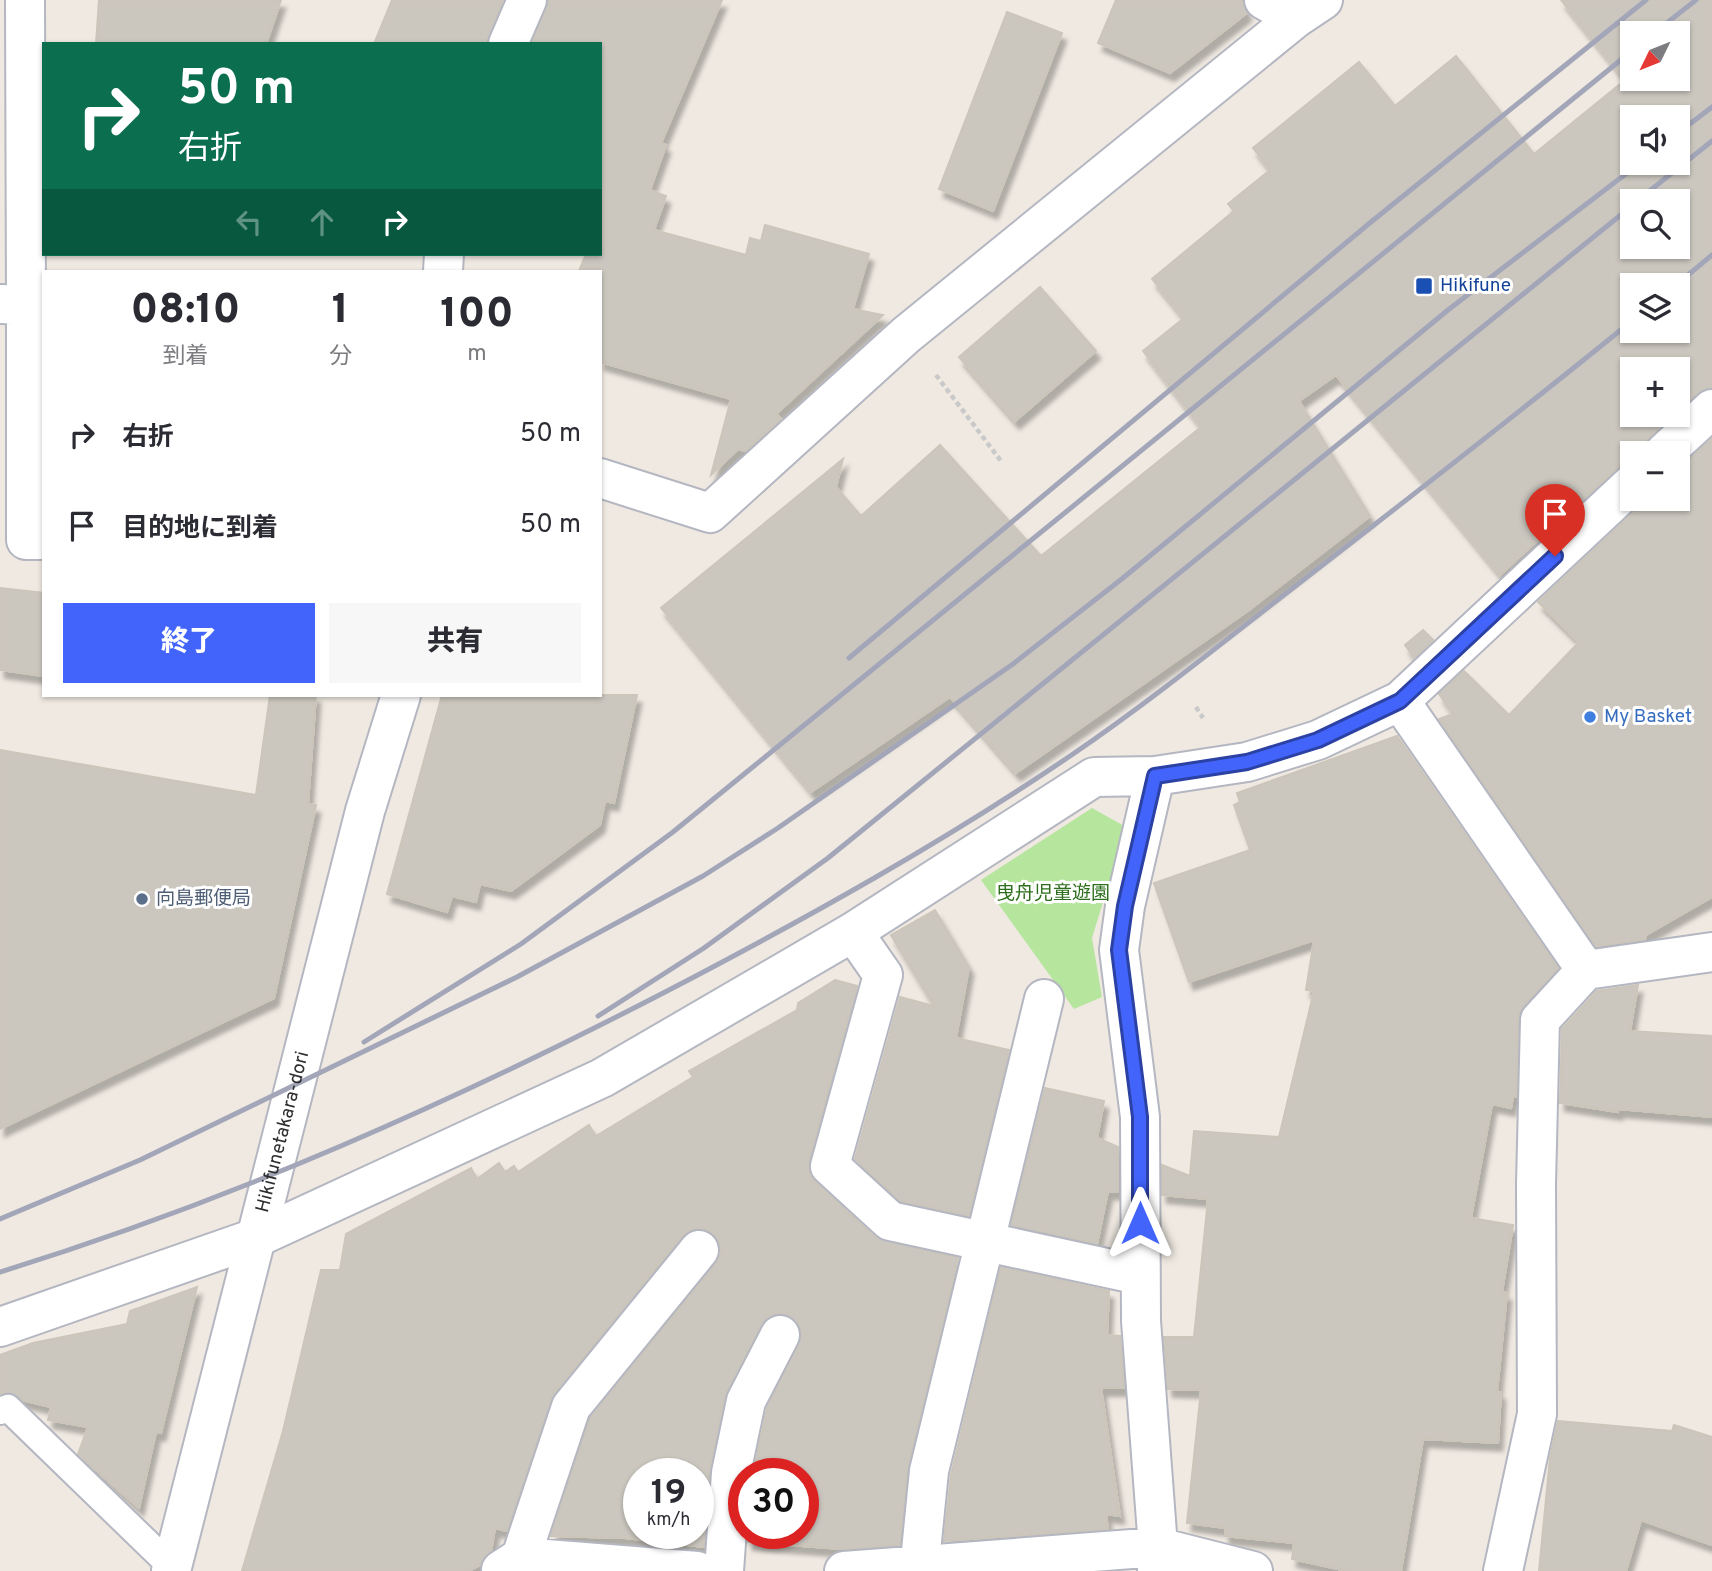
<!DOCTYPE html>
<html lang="ja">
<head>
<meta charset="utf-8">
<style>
	:root { --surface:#fff; --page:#f7f7f7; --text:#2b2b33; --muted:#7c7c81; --accent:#4264fb }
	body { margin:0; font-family:Overpass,"Noto Sans JP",sans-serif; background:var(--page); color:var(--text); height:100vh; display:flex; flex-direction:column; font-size:26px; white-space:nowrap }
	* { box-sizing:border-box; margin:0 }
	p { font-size:23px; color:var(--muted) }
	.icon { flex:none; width:38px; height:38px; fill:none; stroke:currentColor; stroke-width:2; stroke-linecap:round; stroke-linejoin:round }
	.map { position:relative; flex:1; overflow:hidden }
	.side { position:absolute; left:42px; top:270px; width:560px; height:427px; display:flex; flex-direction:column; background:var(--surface); border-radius:0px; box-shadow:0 2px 5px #0004 }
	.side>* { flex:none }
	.banner { position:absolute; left:42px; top:42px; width:560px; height:214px; border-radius:0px; box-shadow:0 2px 5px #0004; background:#0b6e4f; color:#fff; overflow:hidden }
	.needle { width:46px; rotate:227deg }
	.buttons { position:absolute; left:1620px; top:21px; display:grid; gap:14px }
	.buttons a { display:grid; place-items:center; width:70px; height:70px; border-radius:0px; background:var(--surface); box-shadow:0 2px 5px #0004; font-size:35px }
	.speed { position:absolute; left:623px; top:1458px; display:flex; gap:14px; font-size:35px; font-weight:700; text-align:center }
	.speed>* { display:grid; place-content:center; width:91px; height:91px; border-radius:50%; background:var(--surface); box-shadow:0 2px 5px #0004; line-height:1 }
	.speed small { font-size:18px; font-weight:400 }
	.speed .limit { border:10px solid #d22; background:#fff; color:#111 }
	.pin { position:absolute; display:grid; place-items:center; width:60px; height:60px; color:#fff; margin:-72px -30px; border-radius:50% 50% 50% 0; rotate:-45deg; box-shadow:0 0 7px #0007 }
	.pin .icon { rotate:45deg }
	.me { position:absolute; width:77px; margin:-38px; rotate:0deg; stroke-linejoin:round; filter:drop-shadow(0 0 5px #0008) }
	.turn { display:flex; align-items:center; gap:24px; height:147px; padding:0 21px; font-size:32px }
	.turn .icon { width:91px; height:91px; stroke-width:2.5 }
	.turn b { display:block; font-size:49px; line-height:60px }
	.lanes { display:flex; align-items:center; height:66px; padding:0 21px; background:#0003; justify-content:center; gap:35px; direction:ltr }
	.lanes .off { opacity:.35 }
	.eta { display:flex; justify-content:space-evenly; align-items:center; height:119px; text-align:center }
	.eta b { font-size:42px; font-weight:800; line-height:49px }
	.button { display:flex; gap:14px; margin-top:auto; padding:14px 21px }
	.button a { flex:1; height:80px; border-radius:0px; background:var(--accent); color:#fff; font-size:28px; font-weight:800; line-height:80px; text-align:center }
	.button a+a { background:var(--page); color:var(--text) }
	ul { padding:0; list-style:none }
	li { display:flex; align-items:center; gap:21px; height:91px; padding:0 21px }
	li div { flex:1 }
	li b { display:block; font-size:26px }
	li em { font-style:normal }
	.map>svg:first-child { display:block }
	.green { fill:#b6e59e }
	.building { fill:#cbc7bf; stroke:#cbc5ba; stroke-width:2; fill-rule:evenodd; filter:url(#shadow) }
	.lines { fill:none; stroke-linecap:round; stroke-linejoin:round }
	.lane-casing { stroke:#b4b7c1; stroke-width:30 }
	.street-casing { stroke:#b4b7c1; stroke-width:42 }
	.secondary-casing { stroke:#b4b7c1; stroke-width:42 }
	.path { stroke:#c9c9c9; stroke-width:4.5; stroke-dasharray:5 3.5; stroke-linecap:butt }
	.lane { stroke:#fff; stroke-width:26 }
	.street { stroke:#fff; stroke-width:38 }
	.secondary { stroke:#fff; stroke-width:38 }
	.rail { stroke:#a3a6b8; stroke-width:5 }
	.route-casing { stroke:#2b41a3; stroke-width:18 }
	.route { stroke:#4264fb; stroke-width:12 }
	.transit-dot { fill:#1a4fb4; stroke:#fff; stroke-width:2.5 }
	.shop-dot { fill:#3f7fe0; stroke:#fff; stroke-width:2.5 }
	.service-dot { fill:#5c6f8a; stroke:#fff; stroke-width:2.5 }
	.labels { text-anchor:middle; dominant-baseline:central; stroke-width:6; stroke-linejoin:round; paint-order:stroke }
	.transit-label { font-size:19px; fill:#164399; stroke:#fff; text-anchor:start }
	.shop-label { font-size:19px; fill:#366cbe; stroke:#fff; text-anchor:start }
	.park-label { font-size:19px; fill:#2c6e1b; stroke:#fff }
	.service-label { font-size:19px; fill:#4e5e75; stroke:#fff; text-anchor:start }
	.street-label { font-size:19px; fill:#2e2e2e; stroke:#fff }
</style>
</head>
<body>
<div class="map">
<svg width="1712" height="1571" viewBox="0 0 1712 1571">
	<defs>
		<filter id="shadow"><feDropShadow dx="4.5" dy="8" stdDeviation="2" flood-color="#0004"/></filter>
	</defs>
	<rect width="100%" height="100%" fill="#efe9e1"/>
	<path class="green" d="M1092,808L1126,827L1092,938L1102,997L1074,1009L981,880Z"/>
	<path class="building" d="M99,0H281L266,44H96Z
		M392,0H503L487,44H374Z
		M548,0H722L661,143L666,145L650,190L666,196L654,230L746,255L750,238L761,241L765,225L869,254L853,309L883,315L776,414L781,419L745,451L738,449L711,475L731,399L600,362V271H579L586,254H600V44H532Z
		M1116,0H1242L1247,13L1170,73L1098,43Z
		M1561,0H1712V388L1698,392L1678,410V369H1633V415H1673L1649,437L1643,453H1633V462L1618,467L1500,575L1336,375L1299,401L1370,516L1249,610L1016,773L950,697L811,792L661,608L843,459L836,487L861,516L940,445L1041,556L1201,427L1143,351L1184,318L1152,279L1234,211L1228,204L1270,170L1253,148L1359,62L1395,106L1456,56L1534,154L1625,80ZM1633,33H1678V79H1633ZM1633,117H1678V163H1633ZM1633,201H1678V247H1633ZM1633,285H1678V331H1633Z
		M1007,12L1062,33L993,211L939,189Z
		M1040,287L1096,351L1015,421L959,357Z
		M1712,439V897L1646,935L1645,939L1596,946L1439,719L1453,714L1439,694L1464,671L1509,715L1579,642L1538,602L1648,499H1678V469Z
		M0,588L44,593V676L0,670Z
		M1423,630L1433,640L1414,658L1405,645Z
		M270,695H316L308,804L316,805L274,998L0,1129V750L256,795Z
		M442,695H637L614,803L605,801L600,825L511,891L480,884L476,902L452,896L447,912L387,894Z
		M1397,736L1558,968L1524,1005L1518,1019L1516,1097H1513L1511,1108L1492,1104L1471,1218L1513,1225L1502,1292L1507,1293L1497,1392H1501L1498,1443L1423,1439L1401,1571H1347L1292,1559L1294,1543L1225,1536V1528L1187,1523L1201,1390L1168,1389L1164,1337H1194L1208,1199L1162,1195V1165L1190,1176L1194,1131L1279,1137L1314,991L1306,990L1314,940L1189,982L1154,883L1250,850L1234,805L1240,802L1237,793Z
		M935,910L969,967L956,1038L1009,1050L969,1216L900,1201L855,1159L900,997L934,1006L891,935Z
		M835,980L857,986L809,1160V1173L815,1182L876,1238L958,1258L908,1466L900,1545L842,1549L748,1542L749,1533H803V1474H753L767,1408L802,1335L798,1323L789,1315L780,1313L769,1316L761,1325L725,1396L710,1469L704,1547L625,1538L551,1536L590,1418L716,1263L721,1253L719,1242L712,1233L702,1228L691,1230L682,1236L554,1393L507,1531L495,1528L491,1551L480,1565L469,1571H242L283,1431L321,1270H340L346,1234L471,1168L477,1179L499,1163L505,1172L514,1166L518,1172L589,1125L596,1136L693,1077L689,1071L797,1010L798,1003ZM639,1474H698V1533H639Z
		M1638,985L1630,1031L1712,1036V1117L1618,1109V1112L1560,1103L1562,1029L1597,991Z
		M1045,1088L1104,1101L1097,1138L1118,1147V1192L1108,1191L1097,1244L1011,1225Z
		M1001,1267L1109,1291L1107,1335L1120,1336L1124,1388H1101L1120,1516L1106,1514L1108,1529L944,1541L951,1475Z
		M197,1287L161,1433L156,1432L139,1508L78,1454L88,1427L48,1420L51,1407L22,1400L12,1393L0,1394V1355L33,1343L127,1324L130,1311Z
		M1558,1421L1672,1431L1674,1425L1712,1437V1545L1641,1520L1626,1571H1539L1550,1458Z"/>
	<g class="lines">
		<defs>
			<path id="lane" d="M0,1411L8,1408L172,1567"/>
			<path id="street" d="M1264,0L1296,18
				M0,304L26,305L25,0
				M44,305H26V540H44
				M1664,453L1712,409
				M600,478L710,513L906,335L1296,18L1323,0
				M1400,701L1586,970
				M853,932L883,975L830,1166L890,1221L1139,1275
				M0,1327L258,1237L602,1078L853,932L1094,777L1155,776
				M521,1557L571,1407L699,1250
				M501,1570L521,1557L697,1571
				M724,1571L731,1473L746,1401L780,1335
				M844,1571L1158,1547L1253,1571
				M919,1571L929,1471L1044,999
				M1157,1571L1158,1547L1141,1321L1140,1117L1119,950L1125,906L1155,776L1247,762L1318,740L1400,701L1633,483
				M1503,1571L1537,1414L1536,1184L1540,1020L1586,970L1712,952"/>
			<g id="secondary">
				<path d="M508,44L527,0"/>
				<path d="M443,271L444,254"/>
				<path id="s1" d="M171,1571L365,811L401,695"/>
			</g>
		</defs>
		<use href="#lane" class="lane-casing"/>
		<use href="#street" class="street-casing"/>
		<use href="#secondary" class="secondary-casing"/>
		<path class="path" d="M936,375L1001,461
			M1196,707L1203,718"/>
		<use href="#lane" class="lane"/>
		<use href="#street" class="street"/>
		<use href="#secondary" class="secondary"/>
		<path class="rail" d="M1654,33L1696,0
			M1678,133L1712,107
			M1637,201L1712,141
			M1676,285L1712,255
			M849,658L1371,222L1646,0
			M598,1016L704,948L828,858L1633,205
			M364,1042L521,944L673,832L1633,50
			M0,1219L140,1160L517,977L703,876L778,828L1013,664L1123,578L1448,310L1640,163
			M0,1272C233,1200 453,1102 669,990C807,918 944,842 1073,754C1152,700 1227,639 1302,581C1413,495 1524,409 1633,320"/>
	</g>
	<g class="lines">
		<defs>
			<path id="route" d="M1140,1223V1117L1119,950L1125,906L1155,776L1247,762L1318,740L1400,701L1555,556"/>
		</defs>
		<use href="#route" class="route-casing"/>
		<use href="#route" class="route"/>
	</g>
	<rect class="transit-dot" x="1415" y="277" width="18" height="18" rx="3.5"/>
	<circle class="shop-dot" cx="1590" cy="717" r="7"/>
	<circle class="service-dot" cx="142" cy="899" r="7"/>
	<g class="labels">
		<g class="transit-label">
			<text x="1440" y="286">Hikifune</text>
		</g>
		<g class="shop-label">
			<text x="1604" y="717">My Basket</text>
		</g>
		<g class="park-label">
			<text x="1053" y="894">曳舟児童遊園</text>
		</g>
		<g class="service-label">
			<text x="156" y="899">向島郵便局</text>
		</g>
		<g class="street-label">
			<text stroke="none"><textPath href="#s1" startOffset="453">Hikifunetakara-dori</textPath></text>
		</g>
	</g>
</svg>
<div class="buttons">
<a><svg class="needle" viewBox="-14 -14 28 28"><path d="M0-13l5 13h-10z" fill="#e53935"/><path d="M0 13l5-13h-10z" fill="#7c7c81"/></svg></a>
<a><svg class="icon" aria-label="sound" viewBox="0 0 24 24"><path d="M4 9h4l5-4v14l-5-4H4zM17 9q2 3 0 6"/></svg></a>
<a><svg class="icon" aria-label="search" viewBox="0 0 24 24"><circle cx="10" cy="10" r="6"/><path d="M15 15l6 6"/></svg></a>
<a><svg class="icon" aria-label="layers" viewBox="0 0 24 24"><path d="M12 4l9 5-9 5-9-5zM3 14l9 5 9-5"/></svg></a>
<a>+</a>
<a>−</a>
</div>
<div class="speed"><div>19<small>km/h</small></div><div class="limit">30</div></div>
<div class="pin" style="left:1555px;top:556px;background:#d93025"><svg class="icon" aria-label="arrive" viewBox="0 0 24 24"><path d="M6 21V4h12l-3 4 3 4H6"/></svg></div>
<svg class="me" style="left:1140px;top:1223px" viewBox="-20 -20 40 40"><path d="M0-17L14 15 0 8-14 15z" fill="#4264fb" stroke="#fff" stroke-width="4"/></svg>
<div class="banner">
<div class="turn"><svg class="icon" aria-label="right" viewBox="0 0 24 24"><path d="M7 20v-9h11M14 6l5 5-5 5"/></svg><div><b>50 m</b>右折</div></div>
<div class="lanes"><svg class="icon off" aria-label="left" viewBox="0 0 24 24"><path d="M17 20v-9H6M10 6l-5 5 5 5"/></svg><svg class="icon off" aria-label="ahead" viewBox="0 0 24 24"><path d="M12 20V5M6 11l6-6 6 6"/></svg><svg class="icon" aria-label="right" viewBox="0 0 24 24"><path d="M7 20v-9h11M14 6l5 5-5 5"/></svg></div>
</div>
<section class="side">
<div class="eta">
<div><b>08:10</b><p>到着</p></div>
<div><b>1</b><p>分</p></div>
<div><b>100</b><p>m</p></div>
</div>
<ul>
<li><svg class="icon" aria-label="right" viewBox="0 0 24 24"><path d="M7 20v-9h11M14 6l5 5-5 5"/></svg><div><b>右折</b></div><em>50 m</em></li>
<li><svg class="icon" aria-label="arrive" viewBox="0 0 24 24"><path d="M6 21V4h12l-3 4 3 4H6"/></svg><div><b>目的地に到着</b></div><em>50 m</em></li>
</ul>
<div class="button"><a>終了</a><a>共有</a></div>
</section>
</div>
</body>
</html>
